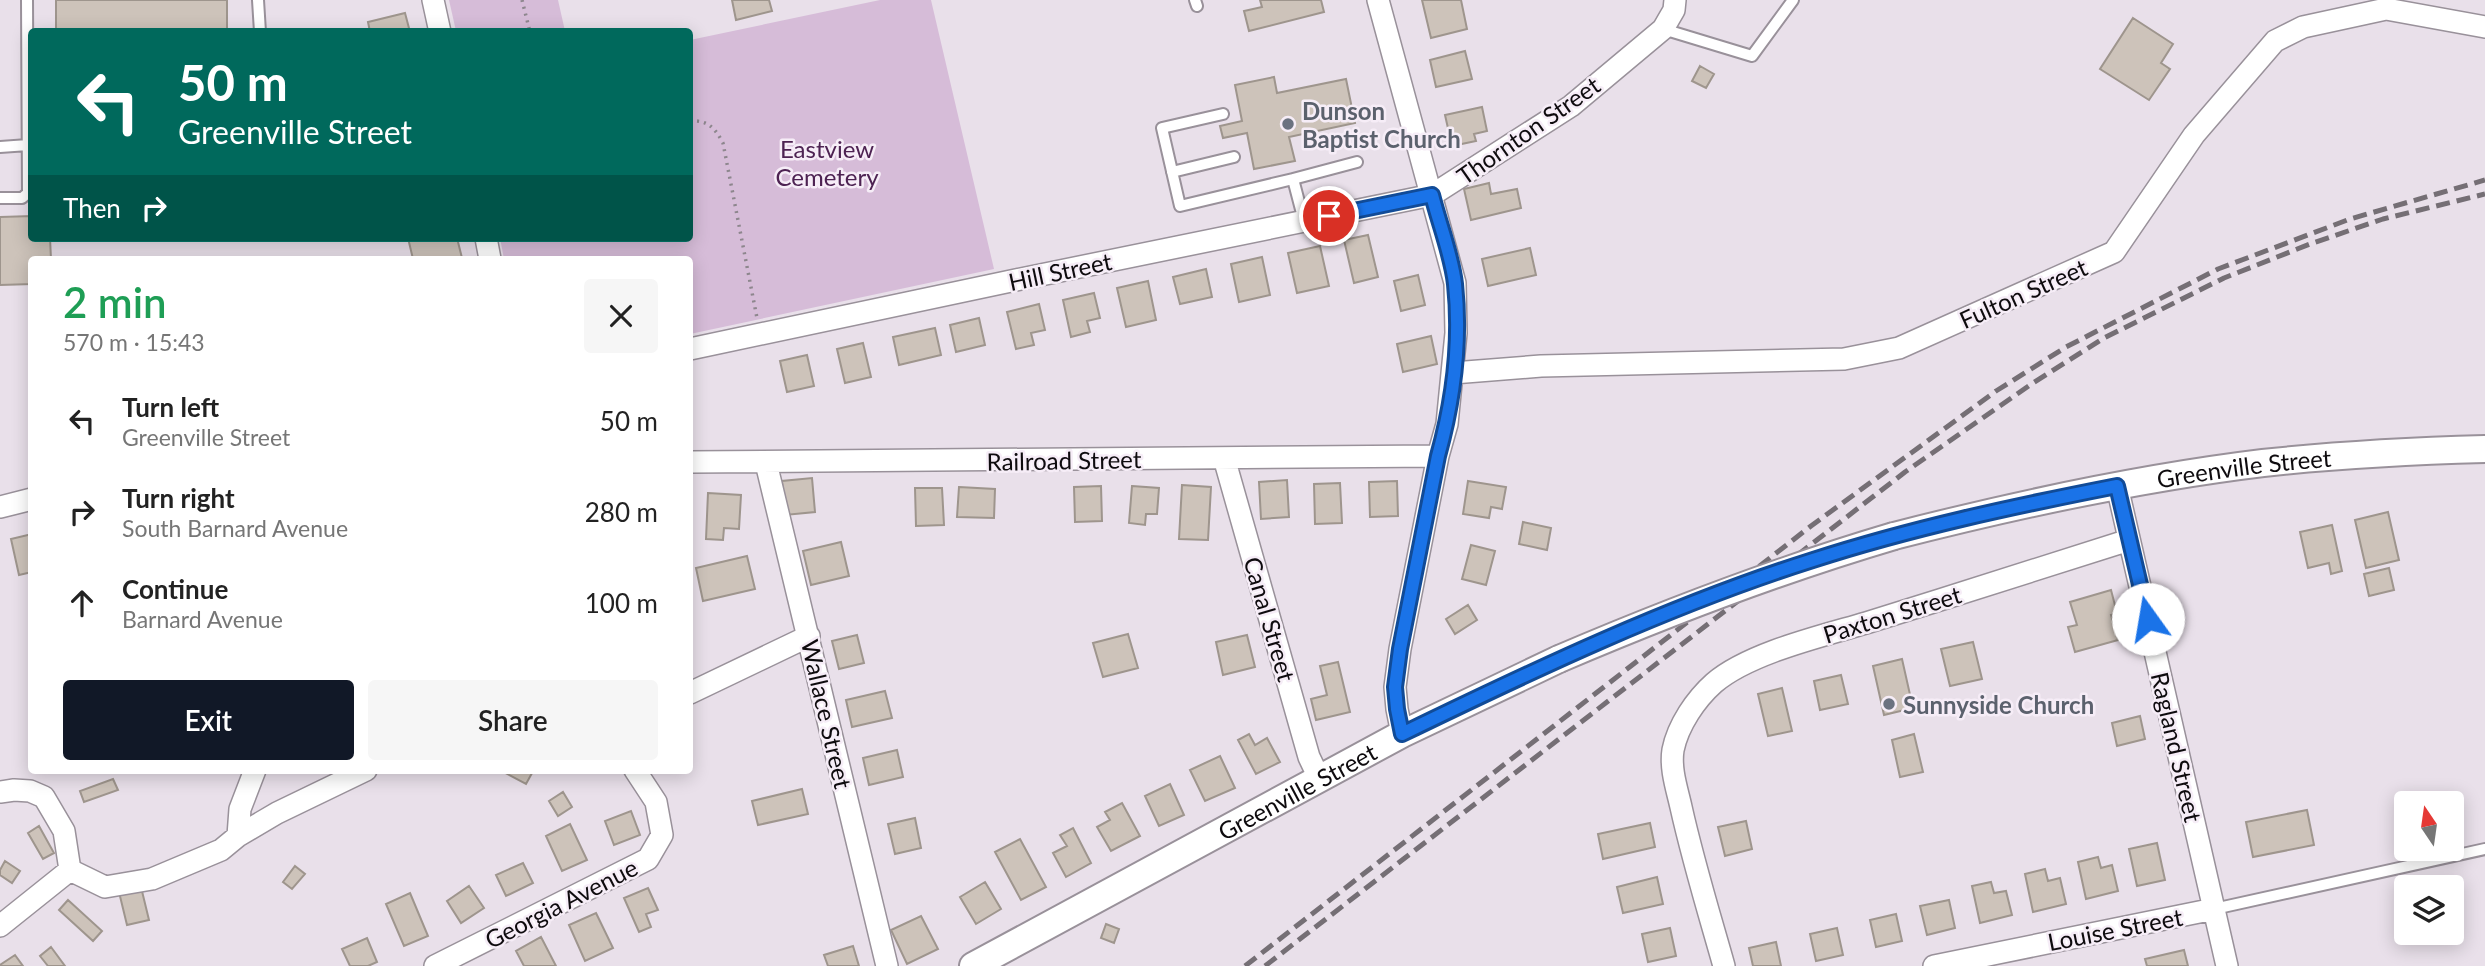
<!DOCTYPE html>
<html lang="en">
<head>
<meta charset="utf-8">
<style>
	:root { --surface:#fff; --page:#f6f6f6; --text:#222; --muted:#767676; --accent:#111827 }
	body { margin:0; font-family:Lato,sans-serif; background:var(--page); color:var(--text); height:100vh; display:flex; flex-direction:column; font-size:26px; white-space:nowrap }
	* { box-sizing:border-box; margin:0 }
	p { font-size:23px; color:var(--muted) }
	.icon { flex:none; width:38px; height:38px; fill:none; stroke:currentColor; stroke-width:2; stroke-linecap:round; stroke-linejoin:round }
	.map { position:relative; flex:1; overflow:hidden }
	.details { position:absolute; left:28px; top:256px; width:665px; height:518px; display:flex; flex-direction:column; background:var(--surface); border-radius:7px; box-shadow:0 4px 18px #0003 }
	.details>* { flex:none }
	.hud { position:absolute; left:28px; top:28px; width:665px; height:214px; border-radius:7px; box-shadow:0 4px 18px #0003; background:#00695c; color:#fff; overflow:hidden }
	.needle { width:46px; rotate:347deg }
	.tools { position:absolute; left:2394px; top:791px; display:grid; gap:14px }
	.tools a { display:grid; place-items:center; width:70px; height:70px; border-radius:7px; background:var(--surface); box-shadow:0 4px 18px #0003; font-size:35px }
	.pin { position:absolute; display:grid; place-items:center; width:60px; height:60px; color:#fff; margin:-30px; border:4px solid #fff; border-radius:50%; box-shadow:0 2px 7px #0007 }
	.me { position:absolute; width:77px; margin:-38px; rotate:347deg; stroke-linejoin:round; filter:drop-shadow(0 0 5px #0008) }
	.turn { display:flex; align-items:center; gap:24px; height:147px; padding:0 35px; font-size:32px }
	.turn .icon { width:91px; height:91px; stroke-width:2.5 }
	.turn b { display:block; font-size:49px; line-height:60px }
	.then { display:flex; align-items:center; height:66px; padding:0 35px; background:#0003; gap:14px; font-size:26px }
	.round { display:grid; place-items:center; flex:none; width:74px; height:74px; border-radius:7px; background:var(--page) }
	.summary { display:flex; align-items:center; justify-content:space-between; height:119px; padding:0 35px }
	h1 { font-size:42px; font-weight:600; line-height:52px; color:#1e9e55 }
	.primary-button { display:flex; gap:14px; margin-top:auto; padding:14px 35px }
	.primary-button a { flex:1; height:80px; border-radius:7px; background:var(--accent); color:#fff; font-size:28px; font-weight:600; line-height:80px; text-align:center }
	.primary-button a+a { background:var(--page); color:var(--text) }
	ul { padding:0; list-style:none }
	li { display:flex; align-items:center; gap:21px; height:91px; padding:0 35px }
	li div { flex:1 }
	li b { display:block; font-size:26px }
	li em { font-style:normal }
	.map>svg:first-child { display:block }
	.green { fill:#d6bcd8 }
	.building { fill:#cdc3ba; stroke:#9e958d; stroke-width:2 }
	.lines { fill:none; stroke-linecap:round; stroke-linejoin:round }
	.service-casing { stroke:#99919a; stroke-width:14 }
	.minor-casing { stroke:#99919a; stroke-width:24 }
	.tertiary-casing { stroke:#99919a; stroke-width:30 }
	.path { stroke:#8d868d; stroke-width:3.5; stroke-dasharray:2 5; stroke-linecap:butt }
	.service { stroke:#fff; stroke-width:10 }
	.minor { stroke:#fff; stroke-width:21 }
	.tertiary { stroke:#fff; stroke-width:26 }
	.rail { stroke:#756f75; stroke-width:5; stroke-dasharray:14 7; stroke-linecap:butt }
	.tertiary-bridge-casing { stroke:#99919a; stroke-width:30; stroke-linecap:butt }
	.tertiary-bridge { stroke:#fff; stroke-width:26 }
	.route-casing { stroke:#114b97; stroke-width:18 }
	.route { stroke:#1a73e8; stroke-width:12 }
	.worship-dot { fill:#6b7280; stroke:#f6edf7; stroke-width:2.5 }
	.labels { text-anchor:middle; dominant-baseline:central; stroke-width:5; stroke-linejoin:round; paint-order:stroke }
	.worship-label { font-size:24px; font-weight:bold; fill:#5b616d; stroke:#f6edf7; text-anchor:start }
	.street-label { font-size:24px; fill:#0e0b0e; stroke:#f6edf7 }
	.park-label { font-size:24px; fill:#4d2252; stroke:#f6edf7 }
</style>
</head>
<body>
<div class="map">
<svg width="2485" height="966" viewBox="0 0 2485 966">
	<rect width="100%" height="100%" fill="#e9e0ea"/>
	<path class="green" d="M449,0H558L565,31H456Z
		M880,0H931L994,269L690,334V259H504L500,238H690V40Z"/>
	<path class="building" d="M56,0H227V32H56Z
		M732,0H769L772,11L736,20Z
		M1260,0H1321L1324,12L1249,31L1244,11L1262,7Z
		M1422,0H1461L1467,29L1431,38Z
		M405,13L410,32H370L368,22Z
		M2133,18L2173,44L2161,63L2170,69L2149,100L2100,69Z
		M1465,51L1472,79L1436,87L1430,60Z
		M1700,66L1714,74L1706,88L1692,81Z
		M1274,77L1277,93L1346,79L1355,123L1289,137L1295,161L1254,169L1247,133L1223,138L1220,126L1242,121L1235,85Z
		M1482,107L1487,131L1474,134L1476,141L1452,146L1445,115Z
		M1489,183L1491,194L1517,189L1521,208L1471,220L1464,189Z
		M32,216V238H50L51,259H32V284L0,285V217Z
		M1368,235L1378,277L1354,283L1344,240Z
		M408,238H457L462,258L413,259Z
		M1320,246L1329,286L1297,293L1288,253Z
		M1530,248L1536,275L1488,286L1482,259Z
		M1262,257L1270,295L1239,302L1231,264Z
		M1206,269L1212,297L1180,304L1173,277Z
		M1418,275L1425,305L1401,311L1394,281Z
		M1148,281L1156,320L1126,327L1117,288Z
		M1094,293L1100,318L1087,321L1090,332L1071,337L1063,300Z
		M1039,304L1045,330L1031,333L1034,345L1016,349L1007,312Z
		M979,318L985,345L956,352L950,325Z
		M935,328L941,355L899,365L893,337Z
		M1431,336L1437,364L1403,372L1397,344Z
		M863,343L871,377L845,383L837,349Z
		M807,355L814,386L787,392L780,361Z
		M812,478L815,512L785,515L782,481Z
		M1287,480L1289,517L1261,519L1259,482Z
		M1397,481L1398,516L1370,517L1369,482Z
		M1468,481L1506,487L1502,509L1491,507L1489,518L1463,514Z
		M1340,483L1342,523L1315,524L1314,484Z
		M1182,485L1211,487L1208,540L1179,539Z
		M1101,486L1102,521L1075,522L1074,487Z
		M1132,486L1159,488L1157,514H1146L1145,525L1129,523Z
		M959,487L995,489L994,518L957,517Z
		M915,488H942L944,525L916,526Z
		M708,493L741,495L739,529L724,528L723,540L706,539Z
		M2388,512L2399,560L2366,568L2355,520Z
		M1523,522L1551,528L1547,550L1519,544Z
		M2332,525L2342,571L2331,574L2329,563L2308,568L2300,532Z
		M32,534V572L19,575L11,539Z
		M841,542L849,576L811,585L803,551Z
		M1471,545L1495,551L1486,585L1462,579Z
		M747,556L755,589L703,601L696,568Z
		M2389,568L2394,590L2369,596L2364,574Z
		M2111,590L2117,613L2111,615L2118,640L2075,652L2068,627L2077,625L2070,602Z
		M1468,605L1477,620L1455,634L1446,619Z
		M1128,634L1138,668L1103,677L1093,643Z
		M857,635L864,663L839,669L832,641Z
		M1247,635L1255,667L1223,675L1216,642Z
		M1973,642L1982,679L1950,686L1941,649Z
		M1902,659L1913,708L1884,715L1873,666Z
		M1338,662L1350,712L1316,720L1311,699L1327,695L1320,666Z
		M1841,675L1848,704L1820,710L1814,681Z
		M1782,688L1792,731L1768,736L1758,694Z
		M885,691L892,718L852,727L846,700Z
		M2140,716L2145,739L2117,746L2112,723Z
		M1249,734L1255,745L1267,738L1280,762L1256,774L1238,740Z
		M1914,734L1923,772L1900,777L1892,740Z
		M897,750L903,777L869,785L863,758Z
		M1220,756L1235,788L1205,801L1190,770Z
		M500,770H527L532,773L526,784Z
		M113,779L118,790L84,802L80,791Z
		M1170,784L1184,815L1159,826L1145,796Z
		M802,789L808,814L758,825L752,801Z
		M563,792L572,807L558,816L549,801Z
		M1122,803L1140,836L1111,851L1097,827L1110,820L1105,812Z
		M2307,810L2314,845L2253,857L2246,822Z
		M631,811L640,835L614,845L605,821Z
		M915,818L921,848L895,854L888,824Z
		M1746,821L1752,849L1725,856L1718,827Z
		M1650,823L1655,847L1603,859L1598,834Z
		M570,824L587,860L562,871L546,836Z
		M39,826L54,853L43,859L28,833Z
		M1073,828L1091,863L1066,877L1053,853L1067,846L1060,835Z
		M1020,839L1046,887L1021,900L995,852Z
		M2157,843L2165,880L2137,886L2129,849Z
		M2098,857L2101,868L2112,865L2118,891L2086,899L2078,862Z
		M5,861L20,871L12,883L0,875V870Z
		M523,863L533,883L506,896L496,875Z
		M295,866L305,874L292,889L283,882Z
		M2045,869L2048,881L2060,878L2066,904L2033,912L2025,874Z
		M1657,877L1663,904L1623,913L1617,887Z
		M985,882L1001,909L976,924L960,897Z
		M1991,882L1994,893L2006,891L2012,915L1980,923L1972,886Z
		M469,886L484,908L461,923L447,901Z
		M141,887L149,920L127,925L119,892Z
		M648,888L658,910L646,914L651,927L639,932L624,898Z
		M410,893L428,936L404,946L386,904Z
		M68,900L102,931L93,941L59,910Z
		M1949,900L1955,928L1927,935L1920,906Z
		M596,913L613,948L585,961L569,925Z
		M1896,914L1902,941L1876,947L1870,920Z
		M921,916L938,949L907,964L891,930Z
		M1106,924L1119,929L1114,943L1101,938Z
		M1670,928L1676,956L1648,962L1642,934Z
		M1837,928L1843,955L1816,961L1810,934Z
		M541,937L556,966H524L516,951Z
		M367,938L377,962L368,966H350L342,949Z
		M1776,942L1781,966H1753L1749,948Z
		M853,946L859,966H828L824,955Z
		M51,947L65,966H48L40,956Z
		M2184,950L2188,966H2147L2145,959Z
		M15,955L23,966H0V965Z"/>
	<g class="lines">
		<defs>
			<path id="service" d="M258,0L260,32
				M1195,0L1197,6
				M1663,29L1752,56L1793,0
				M1223,114L1162,128L1180,206L1293,179
				M0,147L28,145
				M1172,172L1234,157
				M0,198H22L28,193L27,0
				M1304,221L1293,179L1357,162
				M2214,909L2485,849"/>
			<path id="minor" d="M433,0L440,32
				M1378,0L1455,283L1456,333L1447,424L1438,456L1400,649L1395,687L1397,709L1402,734
				M486,238L490,259
				M690,349L1011,281L1432,195L1571,106L1663,29L1674,10L1675,0
				M1453,373L1541,366L1844,359L1899,348L2114,252L2194,135L2275,41L2303,27L2386,9L2485,27
				M1224,458L1309,757L1320,780
				M690,462L1438,456
				M766,463L887,966
				M2117,486L2227,966
				M0,507L32,499
				M690,693L809,636
				M0,792L14,790L30,791L44,797L64,831L70,870
				M238,836L240,809L255,770
				M70,870L105,887L152,879L221,850L238,836L277,813L366,770
				M0,926L70,870
				M435,966L648,859L662,835L656,802L635,770
				M1724,966C1709,913 1693,861 1681,807C1677,789 1670,769 1673,750C1678,725 1696,699 1714,683C1749,653 1822,636 1866,623C1954,596 2042,567 2129,540
				M1934,966L2214,909"/>
			<g id="tertiary">
				<path id="s1" d="M1894,536C2015,505 2139,478 2263,463C2337,455 2411,451 2485,449"/>
				<path id="s2" d="M973,966L1402,734L1559,659"/>
			</g>
		</defs>
		<use href="#service" class="service-casing"/>
		<use href="#minor" class="minor-casing"/>
		<use href="#tertiary" class="tertiary-casing"/>
		<path class="path" d="M522,0L530,32
			M690,121C708,120 715,128 723,143L757,318"/>
		<use href="#service" class="service"/>
		<use href="#minor" class="minor"/>
		<use href="#tertiary" class="tertiary"/>
		<path class="rail" d="M1245,966L1811,526L1996,391L2066,347L2218,269L2350,219L2485,180
			M1265,966L1905,472L2033,383L2104,338L2224,278L2310,244L2383,219L2485,194"/>
		<defs>
			<path id="tertiary-bridge" d="M1559,659C1669,612 1779,570 1894,536"/>
		</defs>
		<use href="#tertiary-bridge" class="tertiary-bridge-casing"/>
		<use href="#tertiary-bridge" class="tertiary-bridge"/>
	</g>
	<g class="lines">
		<defs>
			<path id="route" d="M1329,216L1432,195C1439,223 1452,256 1455,284C1461,341 1453,402 1438,456L1400,649L1395,687L1397,709L1402,734C1536,669 1671,605 1813,560C1912,528 2015,506 2117,486L2148,619"/>
		</defs>
		<use href="#route" class="route-casing"/>
		<use href="#route" class="route"/>
	</g>
	<g class="worship-dot">
		<circle cx="1288" cy="124" r="7"/>
		<circle cx="1889" cy="704" r="7"/>
	</g>
	<g class="labels">
		<g class="worship-label">
			<text x="1302" y="110">Dunson<tspan x="1302" dy="28">Baptist Church</tspan></text>
			<text x="1903" y="704">Sunnyside Church</text>
		</g>
		<g class="street-label">
			<text transform="translate(1528 130) rotate(-35)">Thornton Street</text>
			<text transform="translate(1060 271) rotate(-12)">Hill Street</text>
			<text transform="translate(2023 293) rotate(-24)">Fulton Street</text>
			<text transform="translate(1064 460) rotate(-1)">Railroad Street</text>
			<text stroke="none"><textPath href="#s1" startOffset="357">Greenville Street</textPath></text>
			<text transform="translate(1892 614) rotate(-17)">Paxton Street</text>
			<text transform="translate(1270 619) rotate(74)">Canal Street</text>
			<text transform="translate(827 714) rotate(77)">Wallace Street</text>
			<text transform="translate(2177 747) rotate(77)">Ragland Street</text>
			<text stroke="none"><textPath href="#s2" startOffset="368">Greenville Street</textPath></text>
			<text transform="translate(561 903) rotate(-27)">Georgia Avenue</text>
			<text transform="translate(2115 929) rotate(-11)">Louise Street</text>
		</g>
		<g class="park-label">
			<text x="827" y="148">Eastview<tspan x="827" dy="28">Cemetery</tspan></text>
		</g>
	</g>
</svg>
<div class="tools">
<a><svg class="needle" viewBox="-14 -14 28 28"><path d="M0-13l5 13h-10z" fill="#e53935"/><path d="M0 13l5-13h-10z" fill="#767676"/></svg></a>
<a><svg class="icon" aria-label="layers" viewBox="0 0 24 24"><path d="M12 4l9 5-9 5-9-5zM3 14l9 5 9-5"/></svg></a>
</div>
<div class="pin" style="left:1329px;top:216px;background:#d93025"><svg class="icon" aria-label="arrive" viewBox="0 0 24 24"><path d="M6 21V4h12l-3 4 3 4H6"/></svg></div>
<svg class="me" style="left:2148px;top:619px" viewBox="-20 -20 40 40"><circle r="19" fill="#fff"/><path d="M0-13L10 11 0 6-10 11z" fill="#1a73e8"/></svg>
<div class="hud">
<div class="turn"><svg class="icon" aria-label="left" viewBox="0 0 24 24"><path d="M17 20v-9H6M10 6l-5 5 5 5"/></svg><div><b>50 m</b>Greenville Street</div></div>
<div class="then">Then<svg class="icon" aria-label="right" viewBox="0 0 24 24"><path d="M7 20v-9h11M14 6l5 5-5 5"/></svg></div>
</div>
<section class="details">
<div class="summary"><div><h1>2 min</h1><p>570 m · 15:43</p></div><a class="round"><svg class="icon" aria-label="close" viewBox="0 0 24 24"><path d="M6 6l12 12M18 6L6 18"/></svg></a></div>
<ul>
<li><svg class="icon" aria-label="left" viewBox="0 0 24 24"><path d="M17 20v-9H6M10 6l-5 5 5 5"/></svg><div><b>Turn left</b><p>Greenville Street</p></div><em>50 m</em></li>
<li><svg class="icon" aria-label="right" viewBox="0 0 24 24"><path d="M7 20v-9h11M14 6l5 5-5 5"/></svg><div><b>Turn right</b><p>South Barnard Avenue</p></div><em>280 m</em></li>
<li><svg class="icon" aria-label="ahead" viewBox="0 0 24 24"><path d="M12 20V5M6 11l6-6 6 6"/></svg><div><b>Continue</b><p>Barnard Avenue</p></div><em>100 m</em></li>
</ul>
<div class="primary-button"><a>Exit</a><a>Share</a></div>
</section>
</div>
</body>
</html>
